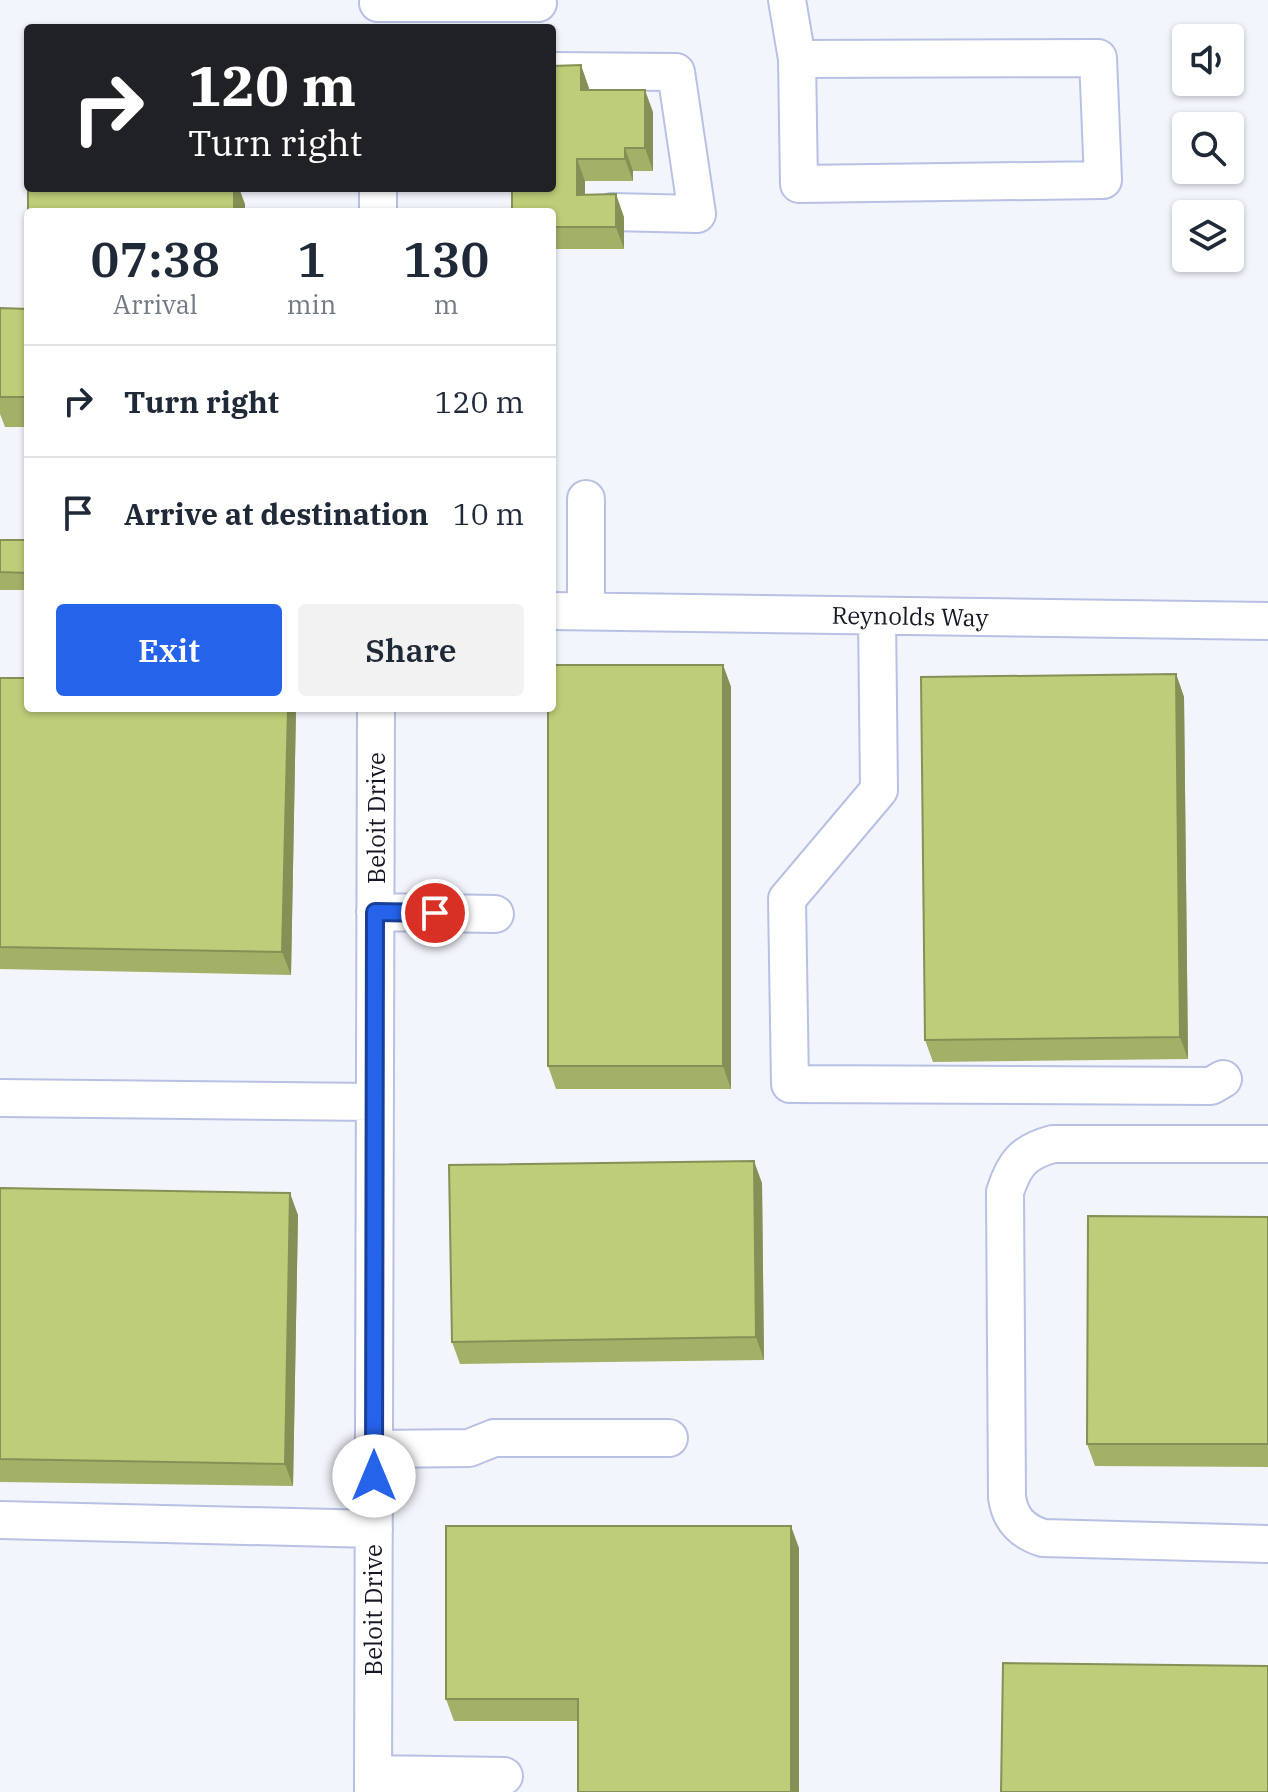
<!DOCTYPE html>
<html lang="en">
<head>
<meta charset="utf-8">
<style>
	:root { --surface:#fff; --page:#f2f2f3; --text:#1f2937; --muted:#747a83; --line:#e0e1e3; --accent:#2563eb }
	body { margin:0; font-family:"IBM Plex Serif",serif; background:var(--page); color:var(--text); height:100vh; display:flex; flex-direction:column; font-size:30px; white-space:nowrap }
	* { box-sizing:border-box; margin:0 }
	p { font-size:26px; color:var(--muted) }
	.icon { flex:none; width:44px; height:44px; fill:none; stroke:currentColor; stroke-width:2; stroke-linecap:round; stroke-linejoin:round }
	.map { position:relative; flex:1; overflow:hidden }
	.sheet { position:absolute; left:24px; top:208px; width:532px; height:504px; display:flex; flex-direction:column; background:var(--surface); border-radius:8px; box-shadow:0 2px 6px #0004 }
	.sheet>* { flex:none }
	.banner { position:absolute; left:24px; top:24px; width:532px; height:168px; border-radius:8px; box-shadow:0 2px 6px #0004; background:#202124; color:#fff; overflow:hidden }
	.fabs { position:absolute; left:1172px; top:24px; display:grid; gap:16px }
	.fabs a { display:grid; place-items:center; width:72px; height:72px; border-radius:8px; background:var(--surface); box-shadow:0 2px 6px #0004; font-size:40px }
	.pin { position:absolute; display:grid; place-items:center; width:68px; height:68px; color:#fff; margin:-34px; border:4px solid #fff; border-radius:50%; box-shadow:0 2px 8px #0007 }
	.me { position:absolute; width:88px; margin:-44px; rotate:0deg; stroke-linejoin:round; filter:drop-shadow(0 0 6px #0008) }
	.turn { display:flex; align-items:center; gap:28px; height:168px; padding:0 32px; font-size:36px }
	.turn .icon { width:104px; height:104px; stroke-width:2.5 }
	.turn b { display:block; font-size:56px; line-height:68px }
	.eta { display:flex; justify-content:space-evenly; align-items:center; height:136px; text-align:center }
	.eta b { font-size:48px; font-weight:600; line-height:56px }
	.button { display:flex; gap:16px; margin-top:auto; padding:16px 32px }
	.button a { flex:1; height:92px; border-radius:8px; background:var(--accent); color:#fff; font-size:32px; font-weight:600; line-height:92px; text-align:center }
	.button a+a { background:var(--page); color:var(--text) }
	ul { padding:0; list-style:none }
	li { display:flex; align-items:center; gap:24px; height:112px; padding:0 32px; border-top:2px solid var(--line) }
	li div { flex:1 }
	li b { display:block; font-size:30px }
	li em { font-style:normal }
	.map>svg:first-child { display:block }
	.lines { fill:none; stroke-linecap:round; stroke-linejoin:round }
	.minor-casing { stroke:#b8c1e3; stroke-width:40 }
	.minor { stroke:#fff; stroke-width:36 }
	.wall { fill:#a3b068 }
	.shaded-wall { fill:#849055 }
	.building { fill:#bdcd79; stroke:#849055; stroke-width:2 }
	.route-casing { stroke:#184099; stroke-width:20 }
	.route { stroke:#2563eb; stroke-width:14 }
	.labels { text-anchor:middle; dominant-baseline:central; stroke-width:6; stroke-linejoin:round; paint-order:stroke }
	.street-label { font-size:24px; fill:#161925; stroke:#fff }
</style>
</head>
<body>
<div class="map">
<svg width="1268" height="1792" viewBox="0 0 1268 1792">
	<rect width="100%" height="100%" fill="#f3f5fc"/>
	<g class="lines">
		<defs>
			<path id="minor" d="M787,0L797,59L799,184L1103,180L1098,58L797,59
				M378,3H538
				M552,71L676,72L697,214L612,212
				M378,188V212
				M552,611L1268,621
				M586,611V499
				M877,616L879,790L787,899L790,1084L1211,1086L1223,1079
				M375,912L495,914
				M0,1098L375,1102
				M1268,1144H1053C1023,1152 1014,1164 1005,1192L1007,1497C1010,1519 1021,1531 1043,1538L1268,1544
				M374,1449L469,1448L494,1438H669
				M0,1520L374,1529
				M373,1774L504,1776
				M373,1792L376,708"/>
		</defs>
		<use href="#minor" class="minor-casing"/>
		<use href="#minor" class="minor"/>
	</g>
	<path class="wall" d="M589,88V90L653,112V171H633V181H585V195L624,217V249H552V212Z
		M0,308L28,309V427H5L0,414Z
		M0,540H28V590H0Z
		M723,665L731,687V1089H556L548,1066Z
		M1176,674L1184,697L1188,1059L933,1062L925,1040Z
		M0,678L28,708H296L291,975L0,969Z
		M762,1183L764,1360L460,1364L452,1342Z
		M0,1188L298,1215L293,1486L0,1482Z
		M1268,1217V1467L1095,1466L1087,1444Z
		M799,1548V1792L578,1721H454L446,1699Z"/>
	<path class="shaded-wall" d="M581,65L589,88V112L581,90Z
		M645,90L653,112V171L645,148Z
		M625,148L633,171V181L625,159Z
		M577,159L585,181V217L577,195Z
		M234,188H239L245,204V212H234Z
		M616,194L624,217V249L616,227Z
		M723,665L731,687V1089L723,1066Z
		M1176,674L1184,697L1188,1059L1180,1037Z
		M288,708H296L291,975L282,952Z
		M754,1161L762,1183L764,1360L756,1337Z
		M290,1193L298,1215L293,1486L285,1464Z
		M791,1526L799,1548V1792H791Z"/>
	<path class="building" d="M581,65V90H645V148H625V159H577V195L616,194V227H552V212H512V188H552V66Z
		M28,188H234V212H28Z
		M0,308L28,309V397H0Z
		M0,540H28V573L0,572Z
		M552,665H723V1066H548V708H552Z
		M1176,674L1180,1037L925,1040L921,677Z
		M0,678H28V708H288L282,952L0,947Z
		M754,1161L756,1337L452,1342L449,1165Z
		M0,1188L290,1193L285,1464L0,1459Z
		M1088,1216L1268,1217V1444H1087Z
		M446,1526H791V1792H578V1699H446Z
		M1003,1663L1268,1666V1792H1001Z"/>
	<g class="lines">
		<defs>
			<path id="route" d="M374,1476L375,912L435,913"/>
		</defs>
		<use href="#route" class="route-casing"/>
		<use href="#route" class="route"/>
	</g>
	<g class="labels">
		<g class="street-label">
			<text transform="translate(910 616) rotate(1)">Reynolds Way</text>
			<text transform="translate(376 818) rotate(-90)">Beloit Drive</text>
			<text transform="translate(373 1610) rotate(-90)">Beloit Drive</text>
		</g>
	</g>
</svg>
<div class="fabs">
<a><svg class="icon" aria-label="sound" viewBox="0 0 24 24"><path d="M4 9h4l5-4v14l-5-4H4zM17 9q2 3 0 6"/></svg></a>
<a><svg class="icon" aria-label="search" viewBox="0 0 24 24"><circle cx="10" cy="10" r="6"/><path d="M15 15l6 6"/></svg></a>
<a><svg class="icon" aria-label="layers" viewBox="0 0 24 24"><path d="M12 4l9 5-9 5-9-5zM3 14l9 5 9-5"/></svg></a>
</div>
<div class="pin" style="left:435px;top:913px;background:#d93025"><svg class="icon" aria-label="arrive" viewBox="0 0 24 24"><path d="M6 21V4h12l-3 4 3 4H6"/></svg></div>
<svg class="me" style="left:374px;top:1476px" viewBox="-20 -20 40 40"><circle r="19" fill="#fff"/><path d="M0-13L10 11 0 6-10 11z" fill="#2563eb"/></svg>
<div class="banner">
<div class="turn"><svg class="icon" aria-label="right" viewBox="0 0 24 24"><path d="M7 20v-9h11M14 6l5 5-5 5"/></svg><div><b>120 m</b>Turn right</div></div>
</div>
<section class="sheet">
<div class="eta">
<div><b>07:38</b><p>Arrival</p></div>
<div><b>1</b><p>min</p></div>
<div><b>130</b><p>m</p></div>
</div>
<ul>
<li><svg class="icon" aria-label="right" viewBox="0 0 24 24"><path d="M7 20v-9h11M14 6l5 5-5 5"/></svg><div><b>Turn right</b></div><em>120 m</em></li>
<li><svg class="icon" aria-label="arrive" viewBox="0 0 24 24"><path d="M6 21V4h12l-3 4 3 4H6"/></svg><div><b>Arrive at destination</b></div><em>10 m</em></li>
</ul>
<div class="button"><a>Exit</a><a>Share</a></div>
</section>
</div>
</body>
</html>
